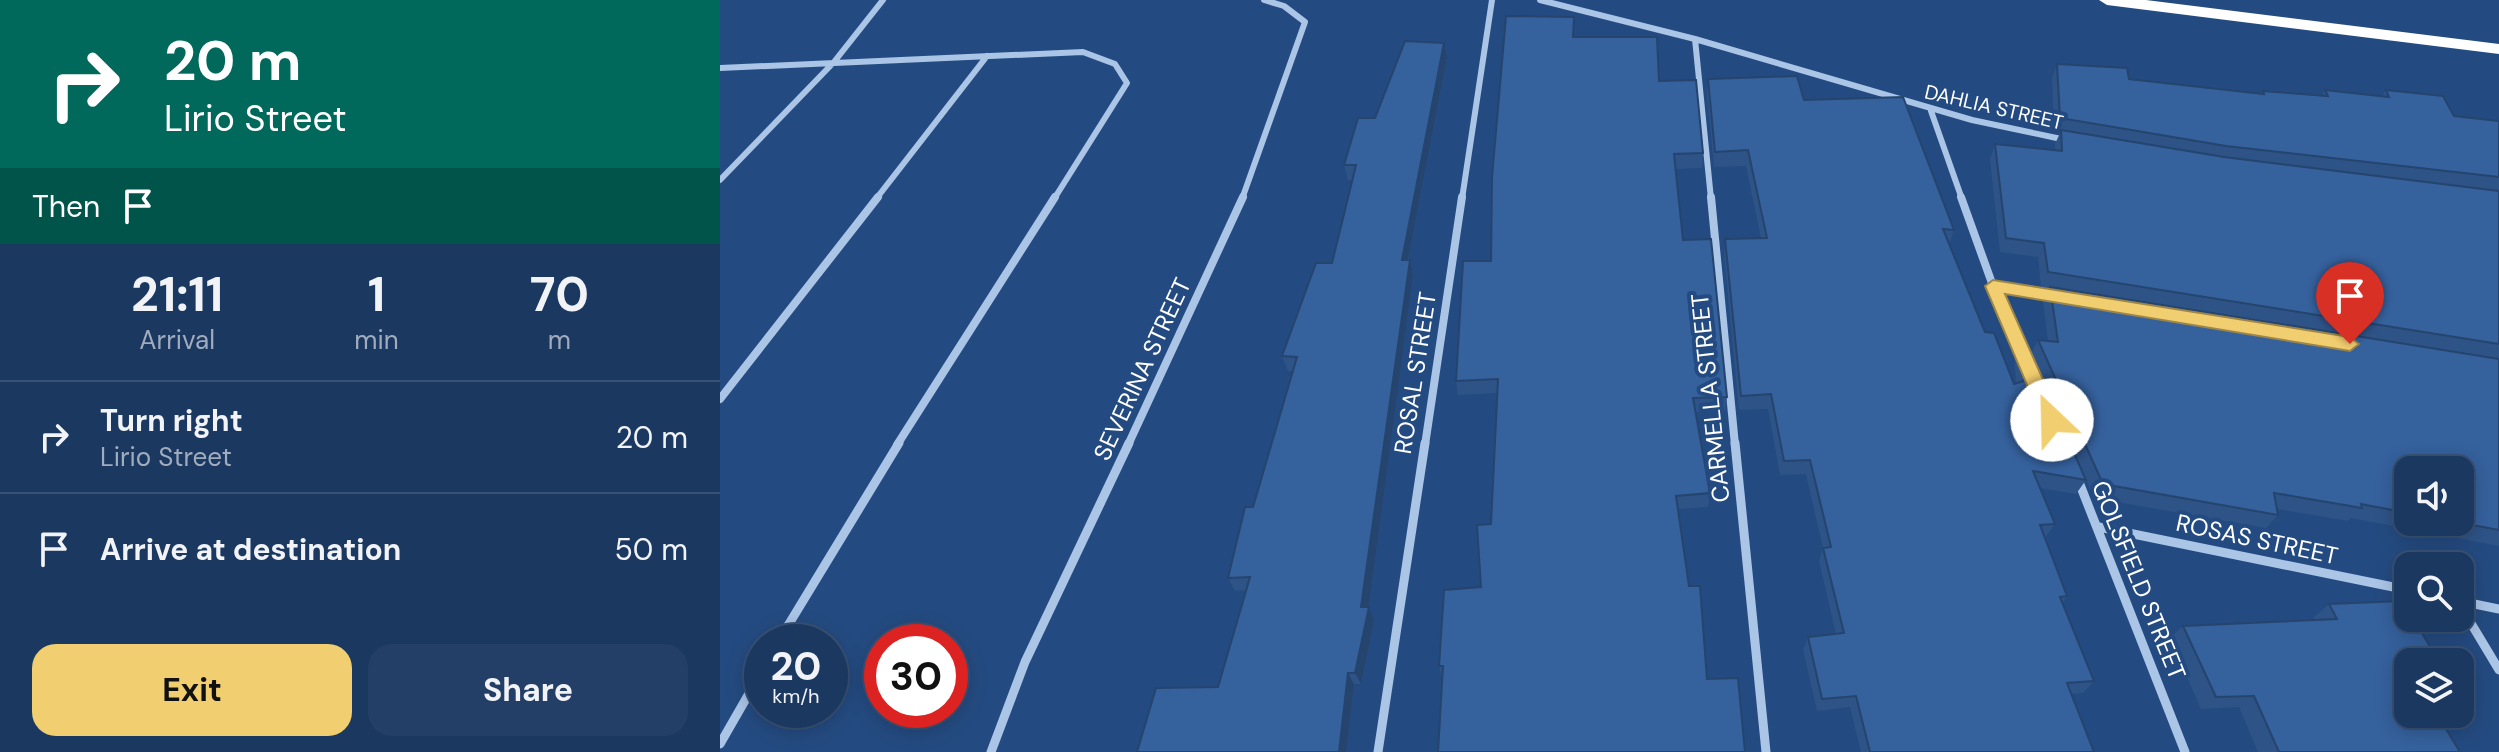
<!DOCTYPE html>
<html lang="en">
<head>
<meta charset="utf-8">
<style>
	:root { --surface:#1b3861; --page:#243f67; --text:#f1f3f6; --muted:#a0acbd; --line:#395276; --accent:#f1ce6f }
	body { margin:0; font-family:"DM Sans",sans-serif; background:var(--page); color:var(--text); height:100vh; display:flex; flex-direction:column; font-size:30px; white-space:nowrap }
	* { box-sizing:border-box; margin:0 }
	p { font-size:26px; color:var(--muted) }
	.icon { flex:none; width:44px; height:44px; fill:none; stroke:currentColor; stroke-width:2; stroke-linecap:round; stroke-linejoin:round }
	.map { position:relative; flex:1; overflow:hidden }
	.drawer { display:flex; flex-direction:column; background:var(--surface); width:720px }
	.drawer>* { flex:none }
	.guide { background:#00695c; color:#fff; overflow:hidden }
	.buttons { position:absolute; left:1674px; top:456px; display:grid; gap:16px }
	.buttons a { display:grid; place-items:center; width:80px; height:80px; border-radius:16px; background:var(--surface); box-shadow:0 4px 20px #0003,0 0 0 2px var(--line); font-size:40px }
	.speed { position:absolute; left:24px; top:624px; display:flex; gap:16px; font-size:40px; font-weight:700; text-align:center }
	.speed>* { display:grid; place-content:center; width:104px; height:104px; border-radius:50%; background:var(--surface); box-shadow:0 4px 20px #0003,0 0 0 2px var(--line); line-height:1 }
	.speed small { font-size:20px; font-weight:400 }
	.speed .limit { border:12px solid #d22; background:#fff; color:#111 }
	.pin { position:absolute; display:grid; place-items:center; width:68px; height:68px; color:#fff; margin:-82px -34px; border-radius:50% 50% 50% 0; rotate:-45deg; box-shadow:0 0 8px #0007 }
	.pin .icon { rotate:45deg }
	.me { position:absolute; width:88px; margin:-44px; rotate:336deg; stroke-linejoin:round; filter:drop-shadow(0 0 6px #0008) }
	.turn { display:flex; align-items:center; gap:28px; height:168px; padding:0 32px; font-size:36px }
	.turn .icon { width:104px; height:104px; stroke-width:2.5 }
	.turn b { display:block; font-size:56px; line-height:68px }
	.then { display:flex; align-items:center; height:76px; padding:0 32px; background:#0003; gap:16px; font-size:30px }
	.eta { display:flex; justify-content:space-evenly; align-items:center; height:136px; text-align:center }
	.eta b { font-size:48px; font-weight:700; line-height:56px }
	.button { display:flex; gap:16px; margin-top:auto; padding:16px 32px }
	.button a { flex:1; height:92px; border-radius:24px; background:var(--accent); color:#111; font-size:32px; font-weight:700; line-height:92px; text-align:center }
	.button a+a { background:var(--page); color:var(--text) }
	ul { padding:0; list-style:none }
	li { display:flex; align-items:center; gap:24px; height:112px; padding:0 32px; border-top:2px solid var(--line) }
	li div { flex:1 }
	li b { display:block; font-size:30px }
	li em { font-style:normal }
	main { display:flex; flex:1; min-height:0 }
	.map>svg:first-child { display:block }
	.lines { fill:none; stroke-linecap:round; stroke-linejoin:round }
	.street-far2 { stroke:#abc5e7; stroke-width:6 }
	.street-far1 { stroke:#abc5e7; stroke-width:8 }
	.street { stroke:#abc5e7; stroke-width:9 }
	.highway { fill:#fff; fill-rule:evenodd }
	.wall { fill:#2e5387; fill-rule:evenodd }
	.shaded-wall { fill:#25446e }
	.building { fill:#35619d; stroke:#25446e; stroke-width:2 }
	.route { fill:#f1ce6f; stroke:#9d8648; stroke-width:2 }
	.labels { text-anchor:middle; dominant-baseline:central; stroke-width:8; stroke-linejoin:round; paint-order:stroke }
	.far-street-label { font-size:20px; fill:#fff; stroke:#244b81 }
	.street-label { font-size:24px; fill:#fff; stroke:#244b81 }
</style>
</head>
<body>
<main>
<section class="drawer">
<div class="guide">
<div class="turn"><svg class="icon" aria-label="right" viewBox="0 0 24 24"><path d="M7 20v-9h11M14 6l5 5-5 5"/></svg><div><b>20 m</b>Lirio Street</div></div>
<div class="then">Then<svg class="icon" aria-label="arrive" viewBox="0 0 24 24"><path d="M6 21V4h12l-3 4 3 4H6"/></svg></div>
</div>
<div class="eta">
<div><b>21:11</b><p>Arrival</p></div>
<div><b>1</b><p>min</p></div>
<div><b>70</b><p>m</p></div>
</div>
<ul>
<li><svg class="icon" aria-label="right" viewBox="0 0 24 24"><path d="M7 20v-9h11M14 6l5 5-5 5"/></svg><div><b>Turn right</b><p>Lirio Street</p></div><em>20 m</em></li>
<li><svg class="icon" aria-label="arrive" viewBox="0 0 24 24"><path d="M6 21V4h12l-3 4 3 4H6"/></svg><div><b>Arrive at destination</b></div><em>50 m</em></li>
</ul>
<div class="button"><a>Exit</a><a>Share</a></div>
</section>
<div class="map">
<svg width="1779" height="752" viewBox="0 0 1779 752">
	<rect width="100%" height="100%" fill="#244b81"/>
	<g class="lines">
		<path class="street-far2" d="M820,0L975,39L1252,120L1346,140
			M975,39L991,199
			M0,68L363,52L395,64L407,83L334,199
			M1211,111L1242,199
			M0,180L114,62L163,0
			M156,199L267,56
			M522,199L585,22L564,6L544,0
			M742,199L772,0"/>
		<path class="street-far1" d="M991,197L1015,445
			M1241,197L1273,286L1302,351
			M1273,286L1336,296
			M0,399L158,197
			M177,445L335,197
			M408,445L523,197
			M705,445L742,197"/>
		<path class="street" d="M1015,443L1046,752
			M1357,477L1465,752
			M1379,527L1688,590
			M1740,601L1779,609
			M1740,605L1779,670
			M58,642L179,443
			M0,744L42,671
			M271,752L305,662L409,443
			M658,752L705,443"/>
		<path class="highway" d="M1379,0H1426L1779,44V54L1387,5Z"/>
	</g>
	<path class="wall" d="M855,37L939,81L983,153L982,168L956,169L963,240L1007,397L1005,411L976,412L990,493L988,507L958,509L969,586L987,679L1025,752L722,677L719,666L761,587L771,524L777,393L738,395L736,381L771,261Z
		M727,57L688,260H690L693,275L648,607L654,620L641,684H634L626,752H417L498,687L526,590L515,591L508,578L533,507L573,371H568L562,356L612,263L633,180H628L624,165Z
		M1337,64L1409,79L1541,93L1543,91L1601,96L1605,90L1662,96L1666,90L1734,116L1779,121V546L1631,518L1628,521L1557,509L1558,515L1546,528L1374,498L1311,354L1318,340L1328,341L1323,301L1330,288L1321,287L1318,257L1280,252L1270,159L1275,144L1335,150V144L1340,133L1334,132L1332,78ZM1688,470L1740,522H1688Z
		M988,79L1084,100L1234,230L1229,244L1265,332L1294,384L1296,383L1294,352L1302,337L1366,480L1356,494L1320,488L1335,524L1325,538L1347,596L1343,603L1374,681L1363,693L1351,694L1374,752H1141L1130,707L1097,711L1083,649L1088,637L1116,634L1099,561L1103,548L1086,474L1060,475L1048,409L1019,410L1004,254L1005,239L1041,238L1026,166L994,167L987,94Z
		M1609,604L1688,662V714L1740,752H1538L1519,707L1481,709L1450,638L1463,626L1595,620L1594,617Z"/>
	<path class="shaded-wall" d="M724,43L727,57L685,275L682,260Z
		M690,260L693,275L647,618L649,607L654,620L641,684L635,673L641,607Z
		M628,673L634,684L626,752H619Z"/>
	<path class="building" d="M786,16L854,17L853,37H937L939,81L976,80L983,153L954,154L963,240L991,239L1007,397L973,398L990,493L956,496L969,586H980L987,679L1018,678L1025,752H718L723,666H719L724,590L761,587L757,525L771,524L778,379L736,381L743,261H771L772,177Z
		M685,41L724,43L682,260H690L641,607H649L635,673H628L619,752H417L436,688L498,687L530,577L508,578L525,507H533L577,357L562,356L596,263H612L636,165H624L638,118H655Z
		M1337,64L1407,68L1409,79L1544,94L1543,91L1608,96L1605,90L1669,97L1666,90L1723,96L1734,116L1779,121V177L1506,146L1340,118Z
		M1077,76L1084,100L1183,97L1234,230L1223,229L1265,332L1274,333L1294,384L1304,381L1302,337L1366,480L1313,471L1335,524L1320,525L1347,596L1340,597L1374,681L1347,683L1374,752H1150L1136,696L1102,699L1088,637L1124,633L1103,548L1111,547L1090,460L1064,461L1051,394L1021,396L1005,239L1047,238L1028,150L995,152L988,79Z
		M1341,130L1504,157L1779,191V344L1328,272L1324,243L1286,238L1275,144L1342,151Z
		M1330,287L1779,359V530L1736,522H1740V470H1688V513L1641,504L1642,508L1554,493L1558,515L1383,484L1318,340L1338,342Z
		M1683,601L1688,610V618H1693L1719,662H1688V714H1717L1740,752H1559L1534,696L1496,697L1463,626L1617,619L1609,604Z"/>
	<path class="route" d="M1273,280L1630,337L1639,344L1630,351L1285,294L1341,420L1332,428L1322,420L1265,286Z"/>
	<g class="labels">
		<g class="far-street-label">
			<text transform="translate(1274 107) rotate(13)">DAHLIA STREET</text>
		</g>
		<g class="street-label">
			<text transform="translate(422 369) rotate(-65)">SEVERINA STREET</text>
			<text transform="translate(695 373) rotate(-81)">ROSAL STREET</text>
			<text transform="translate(990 398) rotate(-96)">CARMELLA STREET</text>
			<text transform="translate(1537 539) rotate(12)">ROSAS STREET</text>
			<text transform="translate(1419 580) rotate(68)">GOLSFIELD STREET</text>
		</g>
	</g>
</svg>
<div class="buttons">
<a><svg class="icon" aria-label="sound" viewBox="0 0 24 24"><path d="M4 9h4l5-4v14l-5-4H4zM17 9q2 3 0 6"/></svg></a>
<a><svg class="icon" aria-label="search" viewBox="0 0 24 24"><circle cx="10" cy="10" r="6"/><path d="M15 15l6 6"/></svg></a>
<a><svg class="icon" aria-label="layers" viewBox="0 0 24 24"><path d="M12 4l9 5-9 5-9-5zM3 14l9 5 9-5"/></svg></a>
</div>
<div class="speed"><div>20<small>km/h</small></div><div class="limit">30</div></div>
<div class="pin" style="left:1630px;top:344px;background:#d93025"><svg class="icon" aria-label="arrive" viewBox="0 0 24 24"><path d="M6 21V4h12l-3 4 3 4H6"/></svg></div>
<svg class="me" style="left:1332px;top:420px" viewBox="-20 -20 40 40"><circle r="19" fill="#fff"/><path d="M0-13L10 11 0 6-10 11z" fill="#f1ce6f"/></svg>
</div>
</main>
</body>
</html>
